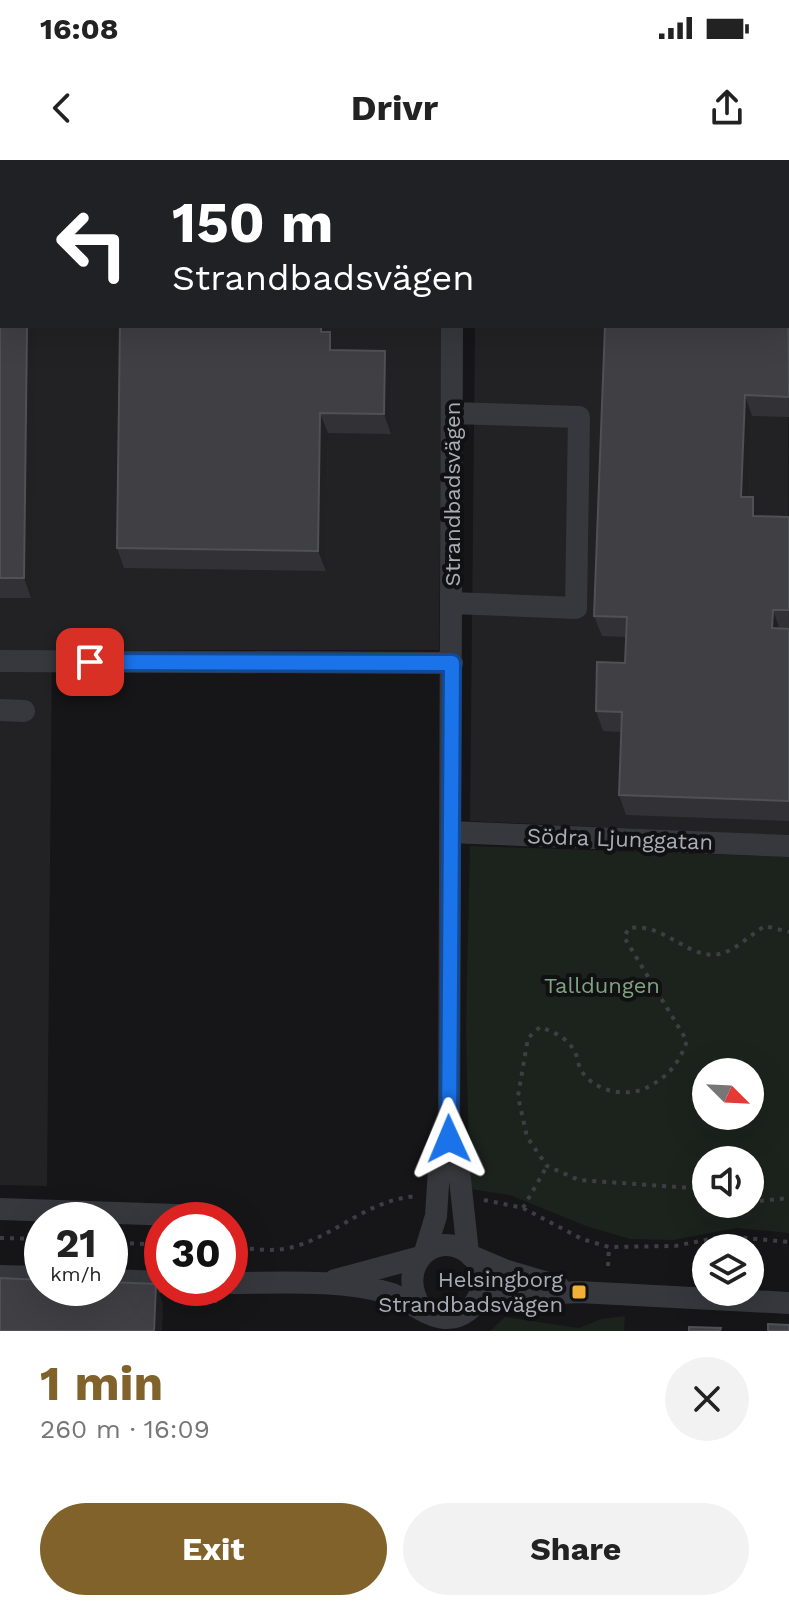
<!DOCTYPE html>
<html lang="en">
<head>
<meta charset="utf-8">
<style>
	:root { --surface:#fff; --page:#f2f2f2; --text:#222; --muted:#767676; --accent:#80622a }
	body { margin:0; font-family:"Work Sans",sans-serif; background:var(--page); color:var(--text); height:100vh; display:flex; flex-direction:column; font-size:30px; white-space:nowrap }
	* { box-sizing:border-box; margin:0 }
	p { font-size:26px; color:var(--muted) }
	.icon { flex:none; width:44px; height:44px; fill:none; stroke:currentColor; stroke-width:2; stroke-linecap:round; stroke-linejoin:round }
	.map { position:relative; height:1171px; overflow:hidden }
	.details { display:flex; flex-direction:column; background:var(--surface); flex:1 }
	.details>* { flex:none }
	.guide { position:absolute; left:0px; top:0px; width:790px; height:168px; box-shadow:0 8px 32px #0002; background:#202124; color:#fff; overflow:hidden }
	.needle { width:52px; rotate:114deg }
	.tools { position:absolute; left:692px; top:898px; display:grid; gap:16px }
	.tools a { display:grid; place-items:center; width:72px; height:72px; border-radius:50%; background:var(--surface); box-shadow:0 8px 32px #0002; font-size:40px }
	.speed { position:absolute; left:24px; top:1042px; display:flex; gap:16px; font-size:40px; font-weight:700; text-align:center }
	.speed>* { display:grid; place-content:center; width:104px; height:104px; border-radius:50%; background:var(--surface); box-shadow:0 8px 32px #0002; line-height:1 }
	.speed small { font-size:20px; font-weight:400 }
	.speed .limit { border:12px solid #d22; background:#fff; color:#111 }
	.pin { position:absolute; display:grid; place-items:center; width:68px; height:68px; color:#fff; margin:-34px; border-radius:16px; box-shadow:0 4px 12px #0006 }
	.me { position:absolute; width:88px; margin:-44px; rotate:359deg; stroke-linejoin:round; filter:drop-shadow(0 0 6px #0008) }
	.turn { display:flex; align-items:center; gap:28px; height:168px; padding:0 40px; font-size:36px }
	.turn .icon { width:104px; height:104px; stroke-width:2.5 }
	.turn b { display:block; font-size:56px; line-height:68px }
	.round { display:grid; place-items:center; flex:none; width:84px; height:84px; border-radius:42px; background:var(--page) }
	.headline { display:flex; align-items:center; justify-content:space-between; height:136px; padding:0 40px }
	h1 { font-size:48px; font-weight:700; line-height:60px; color:var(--accent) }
	.button { display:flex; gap:16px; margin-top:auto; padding:16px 40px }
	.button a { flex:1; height:92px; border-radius:48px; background:var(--accent); color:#fff; font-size:32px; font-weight:700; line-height:92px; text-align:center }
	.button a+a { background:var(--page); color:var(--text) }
	.status { display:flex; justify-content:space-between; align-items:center; height:56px; padding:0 40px; background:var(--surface); direction:ltr }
	.status svg { height:22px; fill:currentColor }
	header { display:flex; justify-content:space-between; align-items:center; height:104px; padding:0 40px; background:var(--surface); font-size:36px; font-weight:700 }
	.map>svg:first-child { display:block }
	.built { fill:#222225 }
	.green { fill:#1c231d; fill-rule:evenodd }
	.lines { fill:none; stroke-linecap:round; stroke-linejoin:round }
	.path { stroke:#3d3f44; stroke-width:4; stroke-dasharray:4 6; stroke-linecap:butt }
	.minor { stroke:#37383d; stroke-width:22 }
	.rail-casing { stroke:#4a4c52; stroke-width:9 }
	.rail { stroke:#111113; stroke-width:6; stroke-dasharray:18; stroke-linecap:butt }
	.wall { fill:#323236 }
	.shaded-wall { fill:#212124 }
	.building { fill:#3f3f44; stroke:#4f5156; stroke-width:2 }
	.route-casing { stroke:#114b97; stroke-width:20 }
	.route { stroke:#1a73e8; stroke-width:14 }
	.poi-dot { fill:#f2b134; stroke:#111113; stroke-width:3 }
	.labels { text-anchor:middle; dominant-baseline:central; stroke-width:8; stroke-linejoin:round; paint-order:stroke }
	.street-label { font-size:22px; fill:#a8adb8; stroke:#111113 }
	.park-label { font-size:22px; fill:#7fa381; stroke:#111113 }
	.poi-label { font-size:22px; fill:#a8adb8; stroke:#111113; text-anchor:end }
</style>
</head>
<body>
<div class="status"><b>16:08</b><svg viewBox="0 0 49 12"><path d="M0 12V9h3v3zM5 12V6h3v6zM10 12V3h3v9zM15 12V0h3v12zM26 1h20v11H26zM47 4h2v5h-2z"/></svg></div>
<header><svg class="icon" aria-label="back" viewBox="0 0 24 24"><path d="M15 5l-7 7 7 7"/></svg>Drivr<svg class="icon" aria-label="share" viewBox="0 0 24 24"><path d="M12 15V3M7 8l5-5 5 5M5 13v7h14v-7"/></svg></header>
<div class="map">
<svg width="789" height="1171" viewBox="0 0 789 1171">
	<rect width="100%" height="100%" fill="#161618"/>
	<path class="built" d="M0,0H444L2,2V166H442L439,490H52L47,1026L0,1025Z
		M788,75L789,676L470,661L475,166H788Z"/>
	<path class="green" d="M470,686L789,697V1073L736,1068L673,1080L630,1079L586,1066L510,1035L470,1029L466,869ZM706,912H750V956H706ZM706,1000H750V1044H706Z
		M625,1156L624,1171H490L505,1157L579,1168L602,1159Z"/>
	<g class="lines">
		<path class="path" d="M706,1029L579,1020L547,1006L527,977L518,936L528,878L540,867C554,872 568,878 575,892C578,898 578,905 581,910C594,932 627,938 648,927C669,916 679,903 687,881L624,777L629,768C669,762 693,808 728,791C741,785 753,773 765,766L789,772
			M484,1040L523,1048L582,1079L609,1087L675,1086L725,1076L789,1082
			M750,1042L789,1038
			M523,1048L547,1006
			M0,1078L42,1079
			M110,1082L162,1085
			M230,1087C250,1088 274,1093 293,1087C339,1074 365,1041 416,1036
			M608,1106L609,1087
			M174,1140L217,1141"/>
		<path class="minor" d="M630,0L638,2
			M468,2L469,0
			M788,52H789
			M452,166L449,979L459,1010L468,1093
			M452,443L576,448L579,257L452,253
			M0,501L452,503
			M0,550L24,551
			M450,672L789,686
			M0,1049L206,1056
			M425,1092L436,1056L439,1009L449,979
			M471,1096L504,1110L558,1126
			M0,1116L42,1117
			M110,1120L162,1122
			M335,1120L420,1097
			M230,1123C283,1123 338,1119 389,1133C408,1139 426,1157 445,1158C481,1159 495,1111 467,1092C433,1069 396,1107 420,1146
			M474,1144L524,1135L579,1132L789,1143"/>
		<defs>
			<path id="rail" d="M140,0L228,2
				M0,14H2
				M788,93H789"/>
		</defs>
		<use href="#rail" class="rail-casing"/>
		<use href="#rail" class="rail"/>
	</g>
	<path class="wall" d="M0,36L31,438H0Z
		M788,113L789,257L752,256L749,337H753L760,356L789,357V661L626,655L619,635L621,572L603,571L596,551L625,503L626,477L602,476L594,456L788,166Z
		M328,166V172H330L336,190L385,191L392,211L391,274L328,273L326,411L124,408L117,388Z"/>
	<path class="shaded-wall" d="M27,166H35L31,438L24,418Z
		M321,166H328V193L321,172Z
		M330,172L337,193L330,190Z
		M385,191L392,211L391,274L384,254Z
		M745,235L752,256L748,357L741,337Z
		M320,253L328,273L326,411L318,391Z
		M753,337L761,358L753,356Z
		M773,450L780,470L772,468Z
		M156,1124L163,1144L162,1171H154Z"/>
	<path class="building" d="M0,36H2V166H27L24,418H0Z
		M788,116L789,237L745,235L741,337H753V356L789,357V450H773L772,468L789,469V641L619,635L622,552L596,551L597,502L625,503L627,457L594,456L605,166H788Z
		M120,166H321V172H330V190L385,191L384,254L320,253L318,391L117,388Z
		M0,1118L42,1120V1128H110V1122L156,1124L154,1171H0Z
		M768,1164L789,1165V1171H768Z
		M689,1167L721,1168L720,1171H689Z"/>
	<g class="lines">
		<defs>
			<path id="route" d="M90,502L452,503L449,979"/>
		</defs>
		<use href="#route" class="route-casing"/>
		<use href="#route" class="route"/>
	</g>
	<rect class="poi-dot" x="571" y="1124" width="16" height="16" rx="4"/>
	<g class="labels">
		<g class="street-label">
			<text transform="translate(452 334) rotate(-90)">Strandbadsvägen</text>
			<text transform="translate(620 679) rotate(2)">Södra Ljunggatan</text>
		</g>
		<g class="park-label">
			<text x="602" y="825">Talldungen</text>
		</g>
		<g class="poi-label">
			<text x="563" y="1119">Helsingborg<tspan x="563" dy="25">Strandbadsvägen</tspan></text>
		</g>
	</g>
</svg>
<div class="tools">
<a><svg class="needle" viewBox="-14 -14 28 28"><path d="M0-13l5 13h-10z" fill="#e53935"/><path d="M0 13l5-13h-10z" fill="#767676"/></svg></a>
<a><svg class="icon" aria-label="sound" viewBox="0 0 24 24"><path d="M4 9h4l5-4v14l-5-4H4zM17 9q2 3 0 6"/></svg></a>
<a><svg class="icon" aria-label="layers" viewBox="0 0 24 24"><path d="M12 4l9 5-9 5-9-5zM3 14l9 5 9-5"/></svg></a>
</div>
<div class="speed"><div>21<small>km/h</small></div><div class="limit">30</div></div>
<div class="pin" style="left:90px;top:502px;background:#d93025"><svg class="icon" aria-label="arrive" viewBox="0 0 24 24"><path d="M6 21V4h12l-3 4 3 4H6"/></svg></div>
<svg class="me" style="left:449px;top:979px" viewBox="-20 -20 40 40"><path d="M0-17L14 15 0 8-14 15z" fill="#1a73e8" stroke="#fff" stroke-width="4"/></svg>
<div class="guide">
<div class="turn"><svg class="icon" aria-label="left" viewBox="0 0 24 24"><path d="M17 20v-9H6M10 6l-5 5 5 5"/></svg><div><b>150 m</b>Strandbadsvägen</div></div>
</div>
</div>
<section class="details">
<div class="headline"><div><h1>1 min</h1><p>260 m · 16:09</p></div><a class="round"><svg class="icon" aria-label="close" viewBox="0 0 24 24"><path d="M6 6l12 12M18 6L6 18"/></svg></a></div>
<div class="button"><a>Exit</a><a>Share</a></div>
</section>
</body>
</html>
